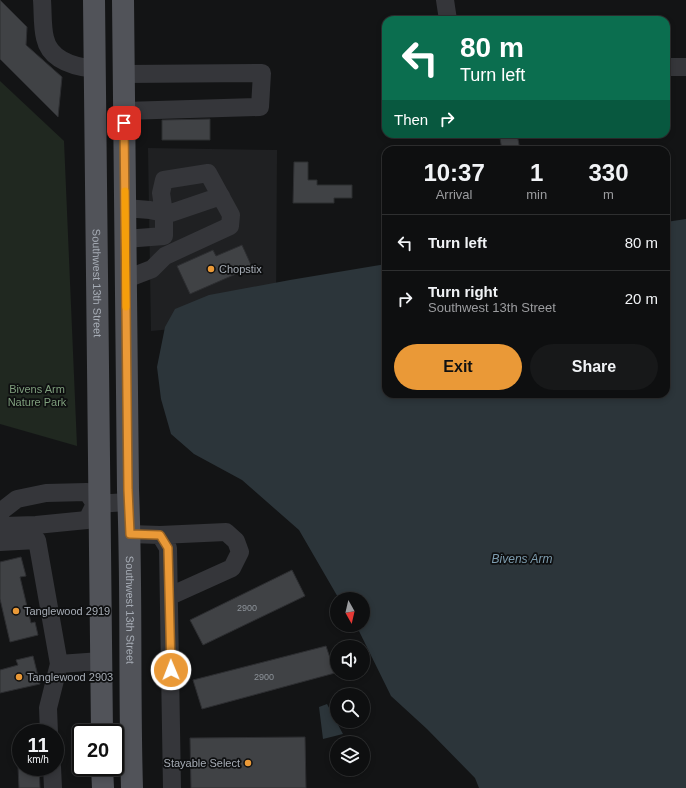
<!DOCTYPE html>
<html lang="en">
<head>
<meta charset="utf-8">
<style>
	:root { --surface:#0e0f10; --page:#171819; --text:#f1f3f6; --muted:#9b9c9f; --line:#2e2f30; --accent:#ea9937 }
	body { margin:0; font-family:Helvetica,sans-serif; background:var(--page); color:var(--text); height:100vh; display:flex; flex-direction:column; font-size:15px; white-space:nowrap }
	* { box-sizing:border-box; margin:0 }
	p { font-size:13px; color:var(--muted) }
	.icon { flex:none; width:22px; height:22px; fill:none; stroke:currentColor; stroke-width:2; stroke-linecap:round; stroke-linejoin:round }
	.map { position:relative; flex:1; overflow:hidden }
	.drawer { position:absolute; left:382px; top:146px; width:288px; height:252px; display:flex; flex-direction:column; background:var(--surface); border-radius:12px; box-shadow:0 2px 6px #0003,0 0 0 1px var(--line) }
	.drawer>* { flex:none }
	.guide { position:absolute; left:382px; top:16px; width:288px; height:122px; border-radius:12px; box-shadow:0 2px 6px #0003,0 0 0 1px var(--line); background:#0b6e4f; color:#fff; overflow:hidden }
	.needle { width:26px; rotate:172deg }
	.buttons { position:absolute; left:330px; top:592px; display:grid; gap:8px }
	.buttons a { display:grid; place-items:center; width:40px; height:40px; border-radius:50%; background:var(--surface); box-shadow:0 2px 6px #0003,0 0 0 1px var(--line); font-size:20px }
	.speed { position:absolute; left:12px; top:724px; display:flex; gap:8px; font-size:20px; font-weight:700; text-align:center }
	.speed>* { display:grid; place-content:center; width:52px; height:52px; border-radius:50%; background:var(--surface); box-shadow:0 2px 6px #0003,0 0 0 1px var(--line); line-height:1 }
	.speed small { font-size:10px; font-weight:400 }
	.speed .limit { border:2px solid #111; border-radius:6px; background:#fff; color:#111 }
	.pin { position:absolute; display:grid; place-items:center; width:34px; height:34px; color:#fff; margin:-17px; border-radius:8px; box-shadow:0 2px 6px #0006 }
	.me { position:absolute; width:44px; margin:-22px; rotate:359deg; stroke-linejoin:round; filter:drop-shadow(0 0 3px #0008) }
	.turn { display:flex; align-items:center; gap:14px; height:84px; padding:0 12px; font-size:18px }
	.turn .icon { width:52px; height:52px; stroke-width:2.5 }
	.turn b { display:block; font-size:28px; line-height:34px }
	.then { display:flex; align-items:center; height:38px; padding:0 12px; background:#0003; gap:8px; font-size:15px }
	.eta { display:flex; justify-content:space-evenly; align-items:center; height:68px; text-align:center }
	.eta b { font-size:24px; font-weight:700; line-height:28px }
	.button { display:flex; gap:8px; margin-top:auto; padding:8px 12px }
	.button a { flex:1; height:46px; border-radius:24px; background:var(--accent); color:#111; font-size:16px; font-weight:700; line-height:46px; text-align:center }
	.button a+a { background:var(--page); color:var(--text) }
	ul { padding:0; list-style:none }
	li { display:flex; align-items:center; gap:12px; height:56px; padding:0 12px; border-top:1px solid var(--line) }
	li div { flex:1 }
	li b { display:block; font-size:15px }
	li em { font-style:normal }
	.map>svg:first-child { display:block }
	.built { fill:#1f2022 }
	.green { fill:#202820 }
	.water { fill:#2c353a }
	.building { fill:#404245; stroke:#2d2e31 }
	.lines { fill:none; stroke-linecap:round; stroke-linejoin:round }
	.minor { stroke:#35363a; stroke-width:18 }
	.major { stroke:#515359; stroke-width:22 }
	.route-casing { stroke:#986324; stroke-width:10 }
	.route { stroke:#ea9937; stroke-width:7 }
	.slow { stroke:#f59e0b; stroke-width:7 }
	.poi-dot { fill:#ea9937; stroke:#0e0f10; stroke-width:1.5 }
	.labels { text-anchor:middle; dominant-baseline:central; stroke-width:3.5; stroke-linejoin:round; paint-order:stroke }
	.number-label { font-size:9px; fill:#8c9299 }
	.poi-label { font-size:11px; fill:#a6acb5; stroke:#0e0f10; text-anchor:start }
	.street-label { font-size:11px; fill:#a6acb5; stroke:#0e0f10 }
	.park-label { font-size:11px; fill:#7f9f7d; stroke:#0e0f10 }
	.water-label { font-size:12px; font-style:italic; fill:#7e9daf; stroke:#0e0f10 }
</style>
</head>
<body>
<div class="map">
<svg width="686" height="788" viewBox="0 0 686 788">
	<rect width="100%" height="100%" fill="#131415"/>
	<path class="built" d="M148,148L277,150L276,306L172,329L151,331Z"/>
	<path class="green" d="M0,81L64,141L77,446L0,424Z"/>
	<path class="water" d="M686,219V788H479L475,778L427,729L391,696L356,625H363V599H339L299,530L242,480L194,454L171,434L161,399L157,367L165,327L175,309L209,295L290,280L386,264V394H666V222Z
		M327,704L343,734L323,739L319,707Z"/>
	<path class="building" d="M0,0L27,27L26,45L62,77L58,117L0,59Z
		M210,119V140H162V120Z
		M517,134L520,150H502L500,138Z
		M294,162H308V180H317V185H352V198H334V203H293Z
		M242,245L252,267L190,294L177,266L213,250L216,256Z
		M21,557L26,576L20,577L31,623L35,622L38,635L10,642L0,599V562Z
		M292,570L305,596L203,645L190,620Z
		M326,646L335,673L202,709L193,680Z
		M33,656L40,684L0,693V670L18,665L16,660Z
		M305,737L306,788H191L190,738Z
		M18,767H39L40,788H19Z"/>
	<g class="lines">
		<path class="minor" d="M42,0C43,12 42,26 45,38C50,61 75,67 95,69
			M445,0L448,20
			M666,67H686
			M124,74L262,73L260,107L124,111
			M125,208L150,210L164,213V236L125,239
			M126,279L152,269L165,256L230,226L231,215L208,173L164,180L161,193L164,213H171L221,196
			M95,504L128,502
			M0,512L17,499L46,493L87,492L95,504
			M0,527L4,526L36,525L87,520L95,504
			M130,534L160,535L168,548L172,788
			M160,535L226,532L236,541L240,552L232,568L170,596
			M0,542L37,540L59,664L48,708L49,733
			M59,664L101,661
			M52,767L53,788"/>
		<g class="major">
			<path id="s1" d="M94,0L102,733"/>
			<path id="s2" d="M123,0L128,490C132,589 129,689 132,788"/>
			<path d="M102,767L103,788"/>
		</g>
	</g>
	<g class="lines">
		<defs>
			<path id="route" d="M124,123L128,490L130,534L160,535L168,548L171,670"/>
		</defs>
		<use href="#route" class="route-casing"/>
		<use href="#route" class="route"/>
		<path class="slow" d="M125,191L126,307"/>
	</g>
	<g class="poi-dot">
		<circle cx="211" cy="269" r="4"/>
		<circle cx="16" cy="611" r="4"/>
		<circle cx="19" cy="677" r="4"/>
		<circle cx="248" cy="763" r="4"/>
	</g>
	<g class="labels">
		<g class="number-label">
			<text x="247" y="608">2900</text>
			<text x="264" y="677">2900</text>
		</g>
		<g class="poi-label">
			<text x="219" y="269">Chopstix</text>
			<text x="24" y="611">Tanglewood 2919</text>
			<text x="27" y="677">Tanglewood 2903</text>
			<text x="240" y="763" text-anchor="end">Stayable Select</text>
		</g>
		<g class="street-label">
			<text stroke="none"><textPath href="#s1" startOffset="283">Southwest 13th Street</textPath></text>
			<text stroke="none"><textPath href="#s2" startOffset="610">Southwest 13th Street</textPath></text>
		</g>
		<g class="park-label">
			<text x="37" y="389">Bivens Arm<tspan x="37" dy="13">Nature Park</tspan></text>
		</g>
		<g class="water-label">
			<text x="522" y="559">Bivens Arm</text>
		</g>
	</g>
</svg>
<div class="buttons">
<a><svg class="needle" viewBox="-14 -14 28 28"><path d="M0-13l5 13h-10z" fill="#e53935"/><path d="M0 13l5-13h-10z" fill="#9b9c9f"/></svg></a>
<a><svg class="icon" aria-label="sound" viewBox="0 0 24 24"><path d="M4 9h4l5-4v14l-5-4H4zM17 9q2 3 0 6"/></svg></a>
<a><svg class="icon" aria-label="search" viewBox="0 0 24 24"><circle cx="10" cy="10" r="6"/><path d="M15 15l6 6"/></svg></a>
<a><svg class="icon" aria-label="layers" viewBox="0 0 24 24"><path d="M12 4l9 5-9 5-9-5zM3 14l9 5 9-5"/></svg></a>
</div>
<div class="speed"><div>11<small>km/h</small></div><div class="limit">20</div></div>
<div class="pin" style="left:124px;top:123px;background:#d93025"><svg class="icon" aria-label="arrive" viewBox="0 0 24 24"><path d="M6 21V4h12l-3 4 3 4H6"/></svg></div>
<svg class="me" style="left:171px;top:670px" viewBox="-20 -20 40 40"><circle r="17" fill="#ea9937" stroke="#fff" stroke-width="3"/><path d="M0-11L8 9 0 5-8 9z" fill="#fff"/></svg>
<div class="guide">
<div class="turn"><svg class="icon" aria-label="left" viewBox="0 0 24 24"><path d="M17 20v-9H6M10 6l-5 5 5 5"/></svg><div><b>80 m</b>Turn left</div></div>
<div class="then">Then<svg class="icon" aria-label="right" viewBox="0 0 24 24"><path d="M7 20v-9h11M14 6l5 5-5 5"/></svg></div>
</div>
<section class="drawer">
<div class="eta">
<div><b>10:37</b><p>Arrival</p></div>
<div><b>1</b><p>min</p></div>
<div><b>330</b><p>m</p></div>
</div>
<ul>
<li><svg class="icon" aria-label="left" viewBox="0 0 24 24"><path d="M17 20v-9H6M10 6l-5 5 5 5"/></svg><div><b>Turn left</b></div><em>80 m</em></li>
<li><svg class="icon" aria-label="right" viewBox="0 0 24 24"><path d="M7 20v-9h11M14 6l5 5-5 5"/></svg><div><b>Turn right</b><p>Southwest 13th Street</p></div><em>20 m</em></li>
</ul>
<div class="button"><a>Exit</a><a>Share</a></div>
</section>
</div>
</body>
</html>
